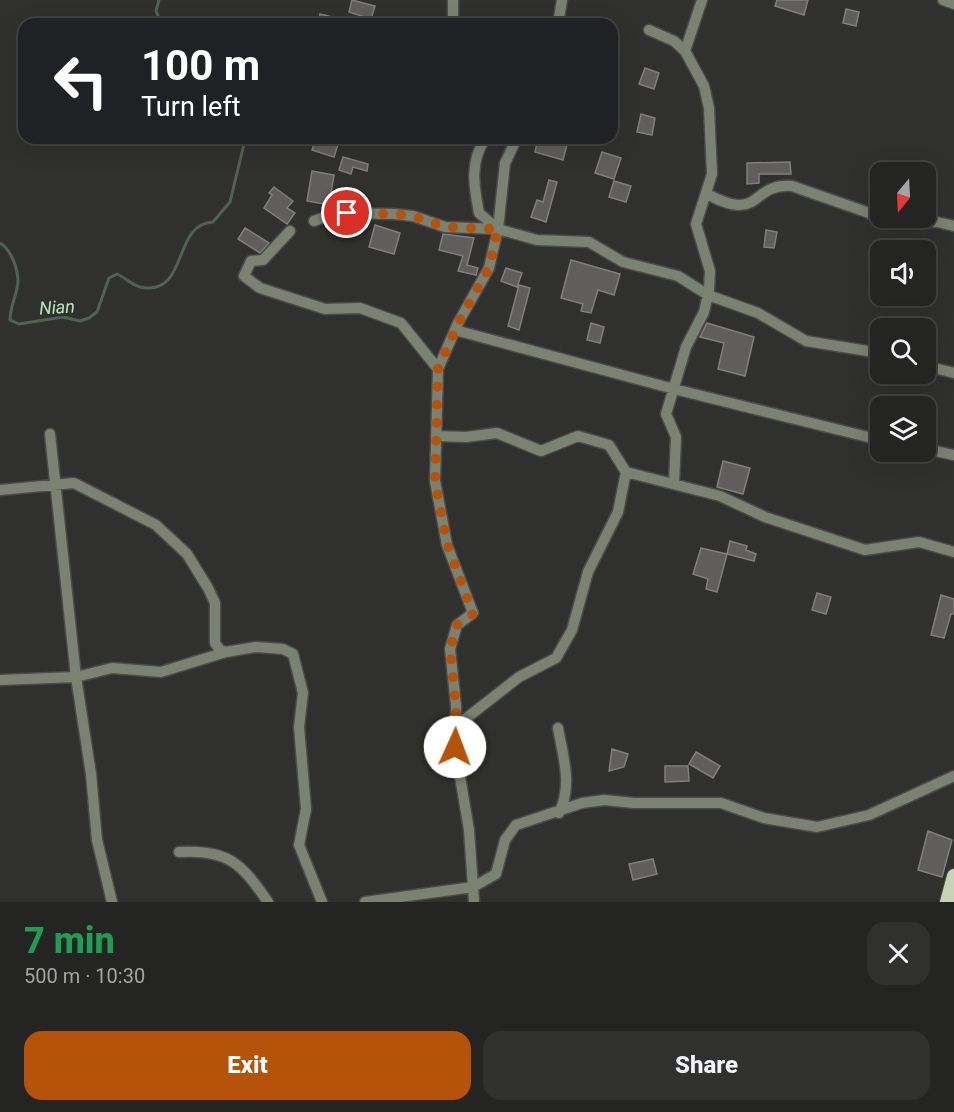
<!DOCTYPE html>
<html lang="en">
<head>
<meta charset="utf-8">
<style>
	:root { --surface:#242422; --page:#30302f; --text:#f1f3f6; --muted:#a3a4a5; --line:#414140; --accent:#b45309 }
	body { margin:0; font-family:Roboto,sans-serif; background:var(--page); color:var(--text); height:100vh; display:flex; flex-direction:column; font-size:22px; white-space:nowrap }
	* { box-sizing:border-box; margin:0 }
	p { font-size:20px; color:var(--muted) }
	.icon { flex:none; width:33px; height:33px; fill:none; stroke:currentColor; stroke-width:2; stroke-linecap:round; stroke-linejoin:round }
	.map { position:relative; height:902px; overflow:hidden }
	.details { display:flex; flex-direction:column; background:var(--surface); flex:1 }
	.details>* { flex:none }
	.hud { position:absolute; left:18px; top:18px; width:600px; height:126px; border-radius:18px; box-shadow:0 6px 24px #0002,0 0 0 2px var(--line); background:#202124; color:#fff; overflow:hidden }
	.needle { width:39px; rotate:198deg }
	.buttons { position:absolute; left:870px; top:162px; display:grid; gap:12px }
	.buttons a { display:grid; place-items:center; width:66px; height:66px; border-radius:12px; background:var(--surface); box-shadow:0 6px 24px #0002,0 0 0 2px var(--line); font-size:30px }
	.pin { position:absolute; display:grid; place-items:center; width:51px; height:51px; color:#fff; margin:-26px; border:3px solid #fff; border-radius:50%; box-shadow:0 2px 6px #0007 }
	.me { position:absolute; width:66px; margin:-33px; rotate:2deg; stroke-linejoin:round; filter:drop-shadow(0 0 4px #0008) }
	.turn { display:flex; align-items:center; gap:21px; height:126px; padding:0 24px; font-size:27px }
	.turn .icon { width:78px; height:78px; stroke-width:2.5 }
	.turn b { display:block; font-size:42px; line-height:51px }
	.round { display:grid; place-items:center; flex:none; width:63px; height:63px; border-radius:18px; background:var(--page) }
	.headline { display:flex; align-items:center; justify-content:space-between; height:102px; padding:0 24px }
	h1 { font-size:36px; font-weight:800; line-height:45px; color:#1e9e55 }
	.cta { display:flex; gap:12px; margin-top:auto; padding:12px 24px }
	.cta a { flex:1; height:69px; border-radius:18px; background:var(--accent); color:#fff; font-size:24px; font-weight:800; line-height:69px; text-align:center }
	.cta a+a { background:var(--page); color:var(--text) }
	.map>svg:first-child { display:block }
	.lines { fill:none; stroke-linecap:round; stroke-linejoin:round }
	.stream { stroke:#506353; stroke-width:3 }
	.building { fill:#5f5e5c; stroke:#807f7c; stroke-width:1.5 }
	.minor-casing { stroke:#4c4b4a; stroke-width:13 }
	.major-casing { stroke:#4c4b4a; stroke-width:16 }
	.minor { stroke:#7c8272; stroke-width:10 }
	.major { stroke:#c7d3b3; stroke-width:14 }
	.route { stroke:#b45309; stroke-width:10; stroke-dasharray:0 18 }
	.labels { text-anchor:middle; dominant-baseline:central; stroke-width:6; stroke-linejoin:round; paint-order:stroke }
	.water-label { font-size:18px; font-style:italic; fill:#b4e9ba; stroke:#30302e }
</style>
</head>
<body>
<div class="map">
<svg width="954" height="902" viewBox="0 0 954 902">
	<rect width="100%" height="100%" fill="#30302e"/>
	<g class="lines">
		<path class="stream" d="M159,0L156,11L162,24
			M0,243C11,249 18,269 18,282C17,295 10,306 10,320L19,324L63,317L80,321L89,318L97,312L109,278L117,274C126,278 135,288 146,288C188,291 173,224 213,222L230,202L244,144L243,138"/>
	</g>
	<path class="building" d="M352,0L375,6L371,19L349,12Z
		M777,0H808L804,15L775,6Z
		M846,9L859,12L856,26L843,23Z
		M320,14L349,21V24H318Z
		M645,68L659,73L654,89L639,84Z
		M641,114L655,118L652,135L637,132Z
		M316,138H340L334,157L312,150Z
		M538,138L568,141L563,160L535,152Z
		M602,152L621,158L614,179L595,173Z
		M343,157L368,164L367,171L353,167L351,174L339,170Z
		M790,162L791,174H759V183L747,184V163Z
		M312,171L334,175L329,205L307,201Z
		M549,180L557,182L546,222L531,217L537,200L543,202Z
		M614,181L631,186L626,202L609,197Z
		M274,187L293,201L287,208L295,213L287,224L264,208L272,195L269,193Z
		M375,225L400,233L394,254L369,247Z
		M245,228L269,243L260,253L238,239Z
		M766,230L777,232L774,248L764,247Z
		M443,234L474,238L467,265L478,268L476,275L458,271L463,256L439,250Z
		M571,260L620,274L614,295L598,290L591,313L581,311L583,304L561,298Z
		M506,268L522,273L517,287L501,281Z
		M519,285L530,288L519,330L508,326Z
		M591,323L604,327L600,343L587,340Z
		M707,323L754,337L745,376L718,369L724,343L700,337Z
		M723,461L750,468L743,494L717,487Z
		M730,541L747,546L746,550L756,554L754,561L727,554Z
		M701,548L727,554L717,592L706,589L708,579L693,574Z
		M817,593L831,597L826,614L812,610Z
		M941,595L954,599V614H951L944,638L931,635Z
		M612,749L628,754L624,767L609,771Z
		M696,752L720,766L713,778L689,764Z
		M665,766H688L689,781L665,782Z
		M928,831L952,840L942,877L918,870Z
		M653,859L657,874L633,880L629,864Z"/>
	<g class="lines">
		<defs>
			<path id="minor" d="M943,0L954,4
				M453,24V0
				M558,24L562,0
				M649,30L674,41L685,51L704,86L709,108L712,174L696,224L710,271L709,290L704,312L686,347L666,414L676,437L674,484
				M685,51L702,0
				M486,138C469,161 474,187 479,213L498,229
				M707,194C717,199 728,205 739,205C760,205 760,184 792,186L892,221L937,222L954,226
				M314,221L335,213L394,214L413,216L445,227L498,229L537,240L589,242L623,262L678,276L708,295L758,313L806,341L880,353
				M290,231L263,260L251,261L244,276L260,288L325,309L360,308L401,323L438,369
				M455,330L674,389L880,440
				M926,366L954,373
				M50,434L76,677L91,774L97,840L112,902
				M436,436L466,437L497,433L541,451L578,436L609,445L626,472L720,496L765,517L865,550L919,542L954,552
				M926,449L954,455
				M0,490L74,483L156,525L187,554L208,588L215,603V643L220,650L226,652L256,647L283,649L293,654L303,693L299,727L306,809L299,845L322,902
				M0,680L76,677L112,668L161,672L226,652
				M455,727L519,677L556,658L572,630L588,572L618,512L626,472
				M558,728C563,757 573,785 559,813
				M179,852C228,849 241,863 268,902
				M365,902L473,887L469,830L455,747L456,706L450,649L457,625L473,613L447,545L435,481L438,369L458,323L489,268L498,229L505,163L517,138
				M474,902L473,887L496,874L505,840L516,825L582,803L604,800L634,803H721L764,818L817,827L869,815L954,776"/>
			<path id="major" d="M947,902L954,876"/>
		</defs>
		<use href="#minor" class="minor-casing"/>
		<use href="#major" class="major-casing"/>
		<use href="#minor" class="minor"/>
		<use href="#major" class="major"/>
	</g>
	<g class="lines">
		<path class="route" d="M347,213L394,214L413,216L445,227L498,229L489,268L458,323L438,369L435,481L447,544L473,614L457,625L450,649L456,706L455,747"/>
	</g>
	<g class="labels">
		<g class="water-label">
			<text transform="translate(57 307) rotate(-3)">Nian</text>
		</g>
	</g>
</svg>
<div class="buttons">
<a><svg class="needle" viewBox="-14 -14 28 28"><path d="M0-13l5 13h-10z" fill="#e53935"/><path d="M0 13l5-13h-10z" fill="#a3a4a5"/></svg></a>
<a><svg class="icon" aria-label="sound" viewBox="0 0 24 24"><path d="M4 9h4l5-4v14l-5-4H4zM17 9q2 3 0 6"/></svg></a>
<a><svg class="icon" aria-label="search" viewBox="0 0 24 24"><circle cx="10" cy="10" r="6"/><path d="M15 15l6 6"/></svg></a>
<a><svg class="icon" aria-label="layers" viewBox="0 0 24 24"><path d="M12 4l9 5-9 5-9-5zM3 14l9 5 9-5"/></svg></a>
</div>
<div class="pin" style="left:347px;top:213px;background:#d93025"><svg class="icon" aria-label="arrive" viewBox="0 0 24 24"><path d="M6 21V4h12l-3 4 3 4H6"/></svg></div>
<svg class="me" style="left:455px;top:747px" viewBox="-20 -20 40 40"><circle r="19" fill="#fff"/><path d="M0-13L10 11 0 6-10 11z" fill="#b45309"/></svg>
<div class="hud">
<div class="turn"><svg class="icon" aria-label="left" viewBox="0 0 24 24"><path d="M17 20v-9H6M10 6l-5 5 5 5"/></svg><div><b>100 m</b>Turn left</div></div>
</div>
</div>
<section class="details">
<div class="headline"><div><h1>7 min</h1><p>500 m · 10:30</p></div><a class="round"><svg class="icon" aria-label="close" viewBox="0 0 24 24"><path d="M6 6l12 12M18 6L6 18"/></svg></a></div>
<div class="cta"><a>Exit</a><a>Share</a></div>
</section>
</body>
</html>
